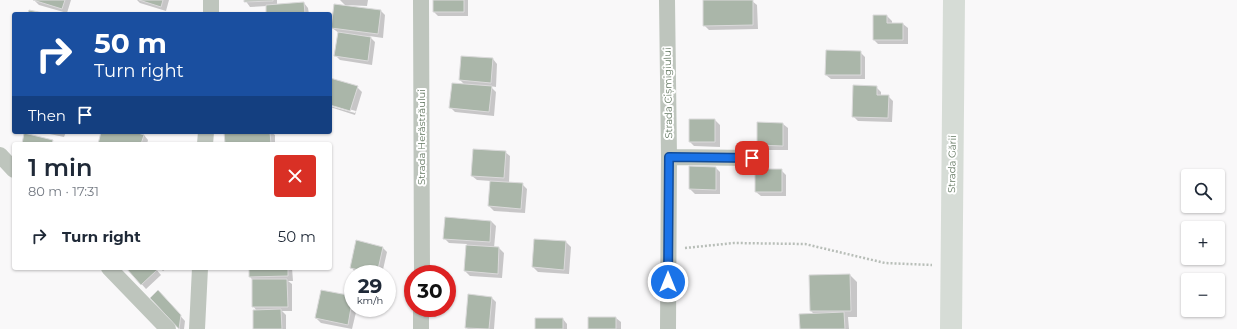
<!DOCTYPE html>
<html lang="en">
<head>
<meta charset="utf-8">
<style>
	:root { --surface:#fff; --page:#f2f2f3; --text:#1f2937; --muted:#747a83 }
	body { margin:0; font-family:Montserrat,sans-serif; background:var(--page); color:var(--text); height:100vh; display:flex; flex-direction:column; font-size:15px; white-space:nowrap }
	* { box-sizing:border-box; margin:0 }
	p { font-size:13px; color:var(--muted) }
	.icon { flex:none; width:22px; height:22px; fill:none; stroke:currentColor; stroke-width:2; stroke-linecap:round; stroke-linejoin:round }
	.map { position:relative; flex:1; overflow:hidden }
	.drawer { position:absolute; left:12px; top:142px; width:320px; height:128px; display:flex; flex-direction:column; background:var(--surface); border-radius:4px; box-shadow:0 1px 3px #0004 }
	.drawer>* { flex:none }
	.banner { position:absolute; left:12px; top:12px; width:320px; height:122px; border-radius:4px; box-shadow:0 1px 3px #0004; background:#1a4fa0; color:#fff; overflow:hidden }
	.buttons { position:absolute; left:1181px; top:169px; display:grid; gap:8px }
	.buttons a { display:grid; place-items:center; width:44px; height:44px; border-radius:4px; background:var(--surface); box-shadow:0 1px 3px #0004; font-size:20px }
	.speed { position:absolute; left:344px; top:265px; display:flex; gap:8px; font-size:20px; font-weight:700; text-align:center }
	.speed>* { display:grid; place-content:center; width:52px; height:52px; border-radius:50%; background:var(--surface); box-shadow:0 1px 3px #0004; line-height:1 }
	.speed small { font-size:10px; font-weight:400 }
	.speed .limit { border:6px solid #d22; background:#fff; color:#111 }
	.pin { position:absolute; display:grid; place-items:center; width:34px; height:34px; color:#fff; margin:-17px; border-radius:8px; box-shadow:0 2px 6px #0006 }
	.me { position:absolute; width:44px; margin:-22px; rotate:0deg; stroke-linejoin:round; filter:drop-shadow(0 0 3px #0008) }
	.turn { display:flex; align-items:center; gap:14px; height:84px; padding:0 16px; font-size:18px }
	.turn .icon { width:52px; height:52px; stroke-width:2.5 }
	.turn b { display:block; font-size:28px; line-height:34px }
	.then { display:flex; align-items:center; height:38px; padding:0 16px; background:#0003; gap:8px; font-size:15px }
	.round { display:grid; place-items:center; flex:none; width:42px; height:42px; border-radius:4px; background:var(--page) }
	.head { display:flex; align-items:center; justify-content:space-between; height:68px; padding:0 16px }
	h1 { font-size:24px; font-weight:600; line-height:30px }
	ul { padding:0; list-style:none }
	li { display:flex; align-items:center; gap:12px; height:52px; padding:0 16px }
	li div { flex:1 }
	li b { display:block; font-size:15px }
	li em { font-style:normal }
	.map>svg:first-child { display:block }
	.shadow { fill:#0003 }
	.building { fill:#aab6a9; stroke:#dbdadb }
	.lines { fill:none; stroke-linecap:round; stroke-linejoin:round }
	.path { stroke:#b8beb8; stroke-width:2.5; stroke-dasharray:2 2; stroke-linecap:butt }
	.minor { stroke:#bec5bd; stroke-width:16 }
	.secondary { stroke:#d6dcd6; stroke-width:22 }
	.route-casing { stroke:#114b97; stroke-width:10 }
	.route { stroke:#1a73e8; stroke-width:7 }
	.labels { text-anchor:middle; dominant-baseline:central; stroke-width:4; stroke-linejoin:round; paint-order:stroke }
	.street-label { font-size:10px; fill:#657963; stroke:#fff }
</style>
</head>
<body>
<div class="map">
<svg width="1237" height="329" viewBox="0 0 1237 329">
	<rect width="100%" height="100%" fill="#f9f8f9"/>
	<path class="shadow" d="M34,0H71L67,13L39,5Z
		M137,0H169L166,11L140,3Z
		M245,0H277V5L304,3L308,8L309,14H267V6L250,7Z
		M340,0H368L367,6L345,5Z
		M434,0H468V16H438L434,12Z
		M752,1L757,5L758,29L709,30L704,25Z
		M381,11L385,15L383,38L369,36L375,42L372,65L340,60L335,55L339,33L332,28Z
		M874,16H887L892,21V24H903L908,28V44H878L874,40Z
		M860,52L865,57V79H831L826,75Z
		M493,59L497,64L496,87L490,86L496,92L494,116L455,112L450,107L465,85L460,80Z
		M330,79L357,87L362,92L355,115L330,107V106L355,113L356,111L330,104Z
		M876,87L881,92V96H888L893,101L892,122L858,121L853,116Z
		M715,120L720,125V147L694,146L690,142Z
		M783,124L788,128V150H763L758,145Z
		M40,132H66L64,137Z
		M102,132H132L144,135L148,140L147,144H99Z
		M236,132H271L275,135V144H226Z
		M505,152L510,156L509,183L522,184L527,189L525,213L494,211L489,206L491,181L477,180L472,176Z
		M690,167L716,168L720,172V194H695L690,189Z
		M781,170L786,175V196H761L756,192Z
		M491,221L496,226L494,248H499L504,253L502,278L470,276L465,271L467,244L449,243L444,238Z
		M566,242L571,247L569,274L538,272L533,267Z
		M383,248L387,252L382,274H363L355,272L351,267Z
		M127,268H155L161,275L146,289Z
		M160,268H167L163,271Z
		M250,268H292L293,281H288L292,284V311H282L286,315V329H254L257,311L253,306V280L250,277Z
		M850,275L857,282V317H848L849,329H801L814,314L811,311L810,276Z
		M322,291L353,297V308H357L352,329L321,323L316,318Z
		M162,296L185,321L184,329H180L151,298Z
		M491,297L496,302L494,329H468L466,327Z
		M616,318L621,322V329H589Z
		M563,319L567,324V329H536Z"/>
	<path class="building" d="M33,0H65L62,9Z
		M139,0H163L161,7Z
		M244,0H273V1L244,2Z
		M433,0H464V12H433Z
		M703,0H753V25L703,26Z
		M304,2L305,14H266V5Z
		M334,4L381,10L378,34L331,28Z
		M29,10L48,14H28Z
		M873,15H887V23H903V40H873Z
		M338,32L371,37L368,61L334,56Z
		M826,50L861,51V75H825Z
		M461,56L493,58L491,83L459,80Z
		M330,78L358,86L350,111L330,105Z
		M452,83L492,86L489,112L449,108Z
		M853,85L877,86V95H889L888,118L852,117Z
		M689,119H715V142H689Z
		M757,122L783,123V146L757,145Z
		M101,132H135L144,135L141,144H98Z
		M224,132H270L271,144H225Z
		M24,133L53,140L52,144H22Z
		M473,149L506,151L504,178L471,176Z
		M689,166L716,167V190L689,189Z
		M755,169H782V192H755Z
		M490,181L523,183L521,209L488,206Z
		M445,217L491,221L490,242L443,239Z
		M534,239L566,241L564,270L532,267Z
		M356,240L383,247L377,274L350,268Z
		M466,245L499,247L498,274L464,271Z
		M126,268H156L157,270L141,285Z
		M249,268H288V276L249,277Z
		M850,274L851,311H810L809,275Z
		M252,279H287L288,307H252Z
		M158,290L181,315L179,329L150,298Z
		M321,290L353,296L348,325L315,318Z
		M468,294L492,297L489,329L465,328Z
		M281,309L282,329H253V310Z
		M844,312L845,329H800L799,314Z
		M588,317H616V329H588Z
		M535,318H563V329H535Z"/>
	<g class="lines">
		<path class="path" d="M685,248L734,243L805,244L885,263L932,265"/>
		<path class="minor" d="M421,0L422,274
			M667,0L669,157L668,329
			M211,14V0
			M205,144L206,132
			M0,155L14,170
			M669,157L752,158
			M109,268L168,329
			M197,329L200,268
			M421,329V308"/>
		<path class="secondary" d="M951,329L954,0"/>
	</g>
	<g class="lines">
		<defs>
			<path id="route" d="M668,282L669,157L752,158"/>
		</defs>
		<use href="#route" class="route-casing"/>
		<use href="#route" class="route"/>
	</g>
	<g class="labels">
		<g class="street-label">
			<text transform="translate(668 93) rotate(-91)">Strada Cișmigiului</text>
			<text transform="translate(421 137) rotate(-90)">Strada Herăstrăului</text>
			<text transform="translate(952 164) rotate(-89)">Strada Gării</text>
		</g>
	</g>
</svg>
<div class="buttons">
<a><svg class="icon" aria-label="search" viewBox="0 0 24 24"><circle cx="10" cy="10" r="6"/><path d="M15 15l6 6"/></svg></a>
<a>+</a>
<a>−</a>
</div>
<div class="speed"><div>29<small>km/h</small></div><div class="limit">30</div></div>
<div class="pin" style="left:752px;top:158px;background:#d93025"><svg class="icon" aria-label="arrive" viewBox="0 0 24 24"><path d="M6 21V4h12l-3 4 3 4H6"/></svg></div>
<svg class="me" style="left:668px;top:282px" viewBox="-20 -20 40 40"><circle r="17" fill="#1a73e8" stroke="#fff" stroke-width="3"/><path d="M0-11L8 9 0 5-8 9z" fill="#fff"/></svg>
<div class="banner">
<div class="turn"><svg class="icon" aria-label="right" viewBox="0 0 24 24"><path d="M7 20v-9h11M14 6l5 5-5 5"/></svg><div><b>50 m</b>Turn right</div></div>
<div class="then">Then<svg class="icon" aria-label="arrive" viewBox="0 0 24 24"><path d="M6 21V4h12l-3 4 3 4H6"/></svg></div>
</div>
<section class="drawer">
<div class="head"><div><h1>1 min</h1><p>80 m · 17:31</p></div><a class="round" style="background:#d93025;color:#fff"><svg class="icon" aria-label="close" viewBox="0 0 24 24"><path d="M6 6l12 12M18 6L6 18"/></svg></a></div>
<ul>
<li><svg class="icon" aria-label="right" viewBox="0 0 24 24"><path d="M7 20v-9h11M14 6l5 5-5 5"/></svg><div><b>Turn right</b></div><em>50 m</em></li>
</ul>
</section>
</div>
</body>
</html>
